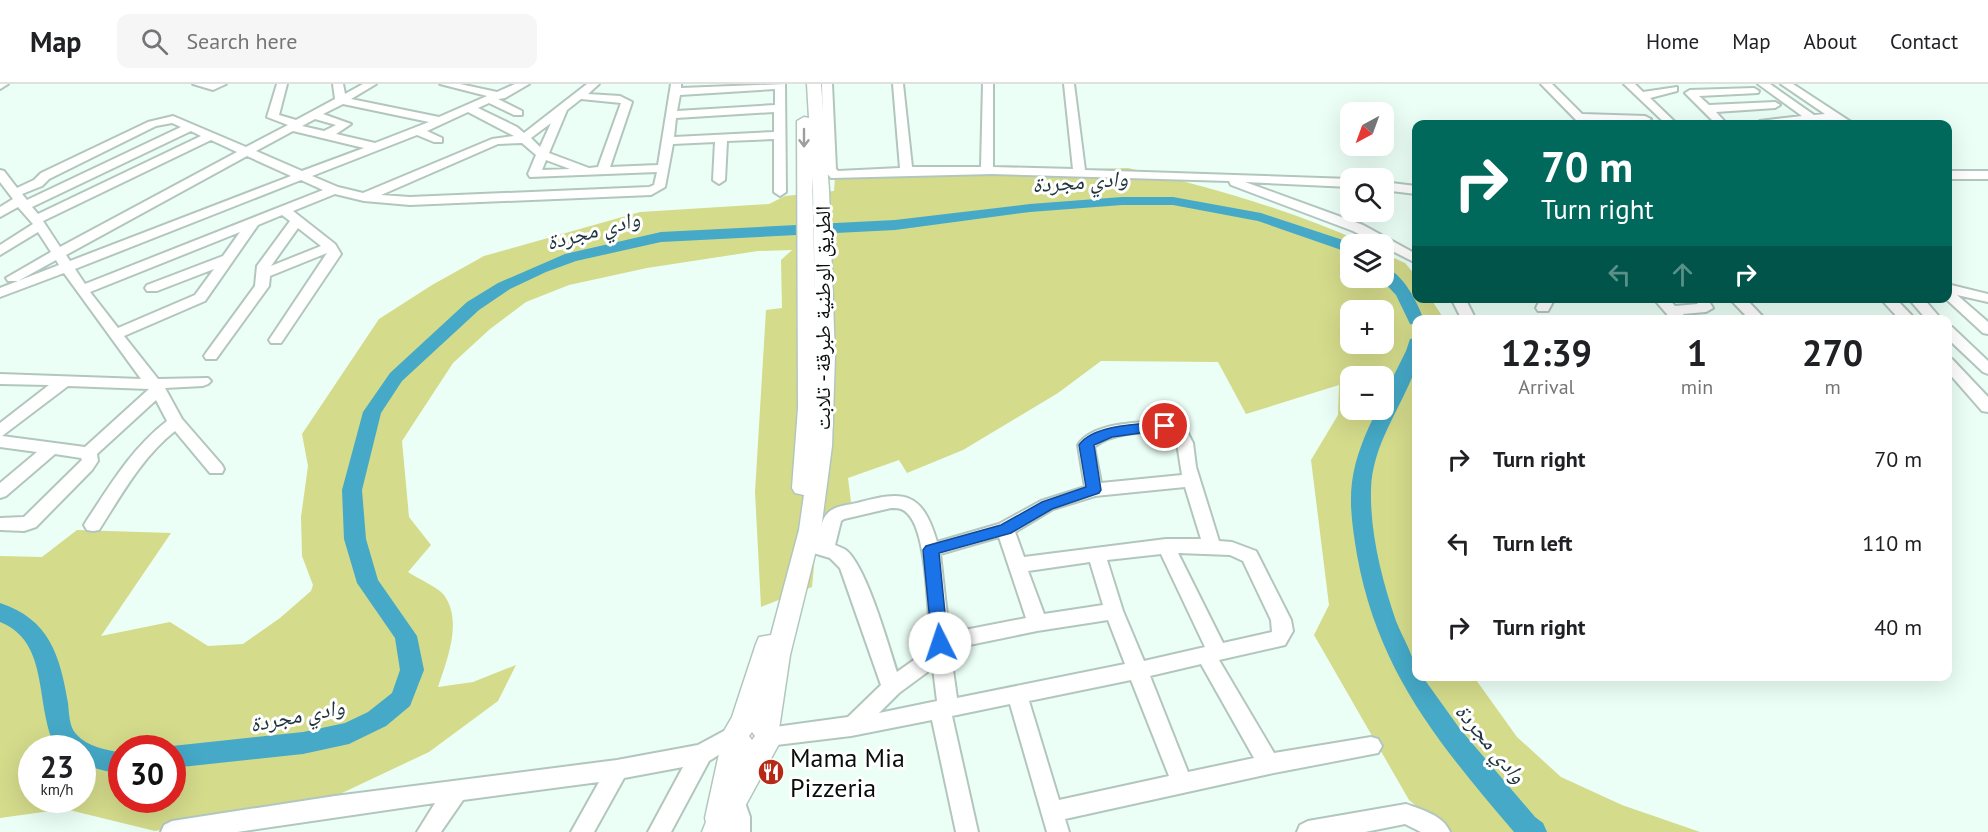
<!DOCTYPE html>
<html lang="en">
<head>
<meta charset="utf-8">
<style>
	:root { --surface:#fff; --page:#f6f6f6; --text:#202124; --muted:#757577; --line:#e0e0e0 }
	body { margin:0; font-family:"PT Sans","Noto Naskh Arabic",sans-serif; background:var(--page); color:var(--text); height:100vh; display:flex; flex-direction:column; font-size:22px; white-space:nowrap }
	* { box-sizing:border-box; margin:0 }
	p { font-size:20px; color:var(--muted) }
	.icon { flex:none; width:33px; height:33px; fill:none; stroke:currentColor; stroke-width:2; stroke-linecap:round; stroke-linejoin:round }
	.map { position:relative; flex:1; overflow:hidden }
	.drawer { position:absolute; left:1412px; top:231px; width:540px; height:366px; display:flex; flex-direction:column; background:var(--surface); border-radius:12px; box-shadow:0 6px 24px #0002 }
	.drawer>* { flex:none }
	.banner { position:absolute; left:1412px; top:36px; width:540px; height:183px; border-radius:12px; box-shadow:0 6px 24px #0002; background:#00695c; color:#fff; overflow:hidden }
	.needle { width:39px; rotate:221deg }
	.controls { position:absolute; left:1340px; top:18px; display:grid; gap:12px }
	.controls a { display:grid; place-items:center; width:54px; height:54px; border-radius:12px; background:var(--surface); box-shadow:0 6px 24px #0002; font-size:30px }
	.speed { position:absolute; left:18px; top:651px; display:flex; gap:12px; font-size:30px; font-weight:700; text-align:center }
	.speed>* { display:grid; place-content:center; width:78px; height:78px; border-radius:50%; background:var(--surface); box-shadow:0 6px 24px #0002; line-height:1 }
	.speed small { font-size:15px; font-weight:400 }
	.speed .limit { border:9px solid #d22; background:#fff; color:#111 }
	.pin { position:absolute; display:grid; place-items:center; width:51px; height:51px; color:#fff; margin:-26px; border:3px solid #fff; border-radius:50%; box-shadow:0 2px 6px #0007 }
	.me { position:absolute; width:66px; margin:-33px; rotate:356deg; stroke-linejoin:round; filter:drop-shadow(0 0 4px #0008) }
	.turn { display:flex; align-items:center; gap:21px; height:126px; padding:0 30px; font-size:27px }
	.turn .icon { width:78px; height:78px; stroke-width:2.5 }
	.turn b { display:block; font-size:42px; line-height:51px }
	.lanes { display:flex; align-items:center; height:57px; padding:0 30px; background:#0003; justify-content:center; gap:30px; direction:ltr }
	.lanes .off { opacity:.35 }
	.eta { display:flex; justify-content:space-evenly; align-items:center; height:102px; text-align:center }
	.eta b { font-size:36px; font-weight:700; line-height:42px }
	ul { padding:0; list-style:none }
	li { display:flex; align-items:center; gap:18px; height:84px; padding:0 30px }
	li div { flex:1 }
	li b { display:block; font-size:22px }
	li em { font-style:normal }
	header { display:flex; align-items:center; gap:36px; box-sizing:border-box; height:84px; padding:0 30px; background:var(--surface); border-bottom:2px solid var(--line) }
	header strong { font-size:28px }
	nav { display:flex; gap:33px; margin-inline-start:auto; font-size:21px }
	.search { width:420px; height:54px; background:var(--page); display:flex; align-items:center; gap:15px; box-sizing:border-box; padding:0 21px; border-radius:12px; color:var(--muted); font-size:22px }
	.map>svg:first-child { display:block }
	.green { fill:#d4db8b; fill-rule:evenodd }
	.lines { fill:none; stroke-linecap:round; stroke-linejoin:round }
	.river { fill:#45a9c7; fill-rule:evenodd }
	.minor-casing { stroke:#b3c6be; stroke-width:4 }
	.major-casing { stroke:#b3c6be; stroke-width:3 }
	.minor { fill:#fff; fill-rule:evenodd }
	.major { fill:#fff; fill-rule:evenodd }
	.oneway { stroke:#9c9f9e }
	.route { fill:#1a73e8; stroke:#114b97; stroke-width:1.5 }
	.labels { text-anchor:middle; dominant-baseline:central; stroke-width:6; stroke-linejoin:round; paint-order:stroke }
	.street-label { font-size:21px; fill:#080e0c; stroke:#fff }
	.water-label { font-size:22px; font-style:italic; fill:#20363e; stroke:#fff }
	.near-poi-label { font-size:26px; fill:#080e0c; stroke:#fff; text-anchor:start }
</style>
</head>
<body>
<header>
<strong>Map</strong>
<div class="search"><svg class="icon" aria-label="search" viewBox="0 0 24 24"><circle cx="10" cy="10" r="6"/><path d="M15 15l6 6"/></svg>Search here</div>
<nav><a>Home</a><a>Map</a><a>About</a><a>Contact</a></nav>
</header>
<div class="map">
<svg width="1988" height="748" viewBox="0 0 1988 748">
	<rect width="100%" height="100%" fill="#ebfff6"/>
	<path class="green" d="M1128,84C1210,103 1289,125 1366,160H1350V194H1383V169L1405,179L1416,192V214L1431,215L1444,235L1416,236V592L1474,593L1517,653L1561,693L1622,721L1700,748H1447L1409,716L1314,551L1329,521L1311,376L1338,331L1339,301L1246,330L1218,278L1101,277L1058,309L963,366L907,389L899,376L848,394L851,418L818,441L812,503L761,523L755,408L766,226L782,224L781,176L792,166L758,167L647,184L569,201L526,218L490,245L453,279L402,357L409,433L431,461L408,488C417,494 439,504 444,511C463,538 447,575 438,603L473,598L516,581L498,617L429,668L325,717L155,747L65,725L0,734V472L42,473L77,446L171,449L101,552L170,538L208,562L243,560L280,534L311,507L313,501L302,472L301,433L308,382L302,350L379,235L432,201L484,172L640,128L769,120L785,112L834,107L835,94L903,90ZM1350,226H1383V260H1350ZM1350,292H1383V326H1350ZM32,664H82V716H32ZM122,664H172V716H122Z"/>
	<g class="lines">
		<path class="river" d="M1122,113H1173L1261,129L1355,160H1350V169L1258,137L1173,121H1122L1030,128L895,146L661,158L576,177L546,188L510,205L479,226L402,297L381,329L362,406L366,455L378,496L417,552L424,586L410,622L386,642L349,660L303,670L172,684V664H165L172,662L303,648L345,639L368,628L392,609L400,586L395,554L357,499L344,455L342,406L363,328L390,289L467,218L498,199L565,170L661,148L895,136L1030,120Z
			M1383,183C1403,188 1417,218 1424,236H1416V241L1410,240L1396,211L1380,194H1383Z
			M1416,254C1416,263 1418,277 1415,286C1400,326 1372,361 1371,406C1370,450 1382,496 1396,537C1403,555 1416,574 1416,592H1422L1460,645L1535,733L1543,739L1547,748H1514C1440,661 1378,588 1357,471C1353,447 1349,422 1352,398C1355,373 1366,348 1377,326H1383V313L1406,267L1410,255Z
			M0,519C49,535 60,571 68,619C69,628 69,643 76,650C88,663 104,665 122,669V691L82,681V664H56C34,623 51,558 0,538Z"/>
		<defs>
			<path id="minor" d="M0,0H8L0,5Z
				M193,0H226L213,6Z
				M277,0H287L279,31L296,36L335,15L333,0H343L345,10L363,0H376L351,15L439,33L487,12L440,0H460L497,8L515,0H529L505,14L498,15L522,27V31H514L489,19L478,24L517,43L524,49L587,0H599L588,10L620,12L632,18L610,83L658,81L671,0H681V4L785,0L786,108L780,112L774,108V55L727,57L725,96L719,100L713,96L715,58L673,60L665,103L651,111L410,121L364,117L335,110L293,127L335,160L341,170L281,259H271L269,256L327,169L270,192L269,202L216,275H206L204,272L206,269L255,202L257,182L290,137L282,131L258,141L205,217L124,252L158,295L208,294L211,297L208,300L203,302L165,304L182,335L222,381L224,385L222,389H210L175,347C142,373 122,410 99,446L93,447L87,446L84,441L87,436C111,400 132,364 167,337L156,316L97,370L98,377L92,386L36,443L24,447L0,446V434L24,433L82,376L81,374L55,370L6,412L0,414V399L37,368L0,363V339L49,301L0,300V290L141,295L64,189L0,213V204L59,181L56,176L18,197H8L6,194L51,168L38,148L0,171V161L33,140L18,123L0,133V123L13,115L0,98V86L4,87L17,104L34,96L41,89L148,38L173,32L246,63L288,41L267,33ZM775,5V21L677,27L680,11ZM581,15L621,19L598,83L589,84L549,69L567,26ZM343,20L429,38L375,59L336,50L351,40L323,30ZM468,28L514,52L492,55L363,109L338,103L312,92L417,51L434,58H442V54L427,47ZM774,28V48L674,53L676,34ZM315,35L336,41L324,47L302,42ZM172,39L181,43L27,116L22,110L42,102L49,95L156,42ZM551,39L540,63L531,54ZM191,47L201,52L38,130L32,123ZM293,47L364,64L302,87L256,67ZM211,56L237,68L60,163L43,137ZM522,59L536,71L528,90L530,93L657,88L654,101L649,103L410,113L381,111L498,60ZM247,72L291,92L70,177L66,171ZM546,76L570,85L542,86ZM301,96L323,106L85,200L75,185ZM298,144L321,162L271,182ZM240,148L223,172L147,201L145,204L147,207H157L214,185L195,211L118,244L90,208ZM68,302L149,305L85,363L2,352Z
				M822,0H832L836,85L838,87L900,84L893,0H903L912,83H981L983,0H993V83L1073,85L1064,0H1074L1085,86L1350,95V103L1245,98L1363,141L1416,170V179L1353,147L1231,101L1229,97L992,90L831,94L824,86Z
				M1541,0H1552L1582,30L1645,32L1651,35L1645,38L1589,37L1591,40H1580Z
				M1624,0H1635L1643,8L1677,3V7L1650,14L1677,40H1666Z
				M1758,0H1770L1814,31L1825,30L1781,0H1793L1854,40C1835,42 1835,32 1816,40L1810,38L1755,40L1760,37L1802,32Z
				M1754,4L1759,7L1758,9L1699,12L1709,21L1775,18L1780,21L1775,24L1716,28L1727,40H1716L1685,9L1690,6Z
				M1947,87H1988V95H1947Z
				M1383,98L1416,102V110L1383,106Z
				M1947,200L1988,210V218L1957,211L1988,238V250L1983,249L1945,214H1947Z
				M1451,214H1465L1476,236H1462Z
				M1541,214H1555L1548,227H1538L1536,224Z
				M1653,214H1668L1675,222L1698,220L1692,214H1707L1713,224L1706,228L1683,230L1686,236H1672Z
				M1729,214H1745L1766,236H1750Z
				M1880,214H1895L1916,236H1900Z
				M1908,214H1923L1942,236H1927Z
				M1947,242L1952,243L1988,277V290L1983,288L1947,254Z
				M1947,273L1952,275L1988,313V328L1982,327L1947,287Z
				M1172,337L1183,340L1193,359L1196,383L1219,457L1232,458L1256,467L1291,536L1293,547L1285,561L1219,576L1274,669L1371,653L1378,655L1382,662L1378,669L1269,690L1065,735L1069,748H1047L1010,620L952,632L978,748H956L932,636L851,652L768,662L761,660L758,653L761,646L768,644L848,633L881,601L840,484L830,474L810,468L807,463L810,458L818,457C820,449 821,436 827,430C833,422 848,421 857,419C904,406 922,407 937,458L999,440L1041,417L1085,403L1078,361C1093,337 1147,338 1172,337ZM1171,348L1177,359L1182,391L1101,399L1094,363C1114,347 1147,348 1171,348ZM1185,403L1201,455H1166L1024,473L1015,448L1053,425L1095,412ZM891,424C898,424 903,424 908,430C928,450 928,534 931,564L897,588C888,560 867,485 847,467C844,464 839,463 835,461L841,437L844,435ZM999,453L1026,534L949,549L940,470ZM1178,469L1230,471L1243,477L1271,536L1272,548L1223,559ZM1161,470L1205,563L1144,577L1123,527L1107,476ZM1090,478L1103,521L1044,530L1028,487ZM1108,536L1125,580L957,614L950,565L1037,547ZM1201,580L1254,674L1188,688L1150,592ZM933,584L937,617L879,629L899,609ZM1131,596L1169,692L1059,716L1029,617Z
				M735,641L742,644L745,650L742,656L709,677L671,748H648L683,683L624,694L594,748H571L599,698L463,716L441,748H417L435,719L237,748H161L164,741L172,737L335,712L617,676L698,661Z
				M731,706L742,710L750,733V748H728V733L720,716L723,709Z
				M1406,720C1422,726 1443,731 1450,748H1421L1405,740L1365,748H1297L1300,741L1308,737Z"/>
			<path id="major" d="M807,0H821L829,106L835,272L832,362L821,446L790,571L779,645L780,658L731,748H702L706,738L705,734L724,647L732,633L756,560L759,553L771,551L799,446L804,411L795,409L792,404L798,324L797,37L804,33L809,34ZM812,92L813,106L815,216ZM752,648L755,652L752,656L749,652Z"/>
		</defs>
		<use href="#minor" class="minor-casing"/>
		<use href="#major" class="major-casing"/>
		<use href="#minor" class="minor"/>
		<use href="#major" class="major"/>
	</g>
	<defs><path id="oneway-shaft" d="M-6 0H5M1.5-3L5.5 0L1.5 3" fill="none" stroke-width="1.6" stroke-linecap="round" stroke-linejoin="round" transform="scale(1.5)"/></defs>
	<use class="oneway" href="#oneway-shaft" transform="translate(804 54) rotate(90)"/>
	<path class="route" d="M1165,338L1171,342L1169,345L1112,353L1094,361L1101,406L1099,409L1052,425L1011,449L939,469L948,559L946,563L940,565L934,563L932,559L923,466L926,462L1001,441L1042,418L1086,403L1079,361C1093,340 1141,340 1165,338Z"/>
	<defs>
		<symbol id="restaurant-disc" viewBox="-11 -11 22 22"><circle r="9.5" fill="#b62916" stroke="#fff"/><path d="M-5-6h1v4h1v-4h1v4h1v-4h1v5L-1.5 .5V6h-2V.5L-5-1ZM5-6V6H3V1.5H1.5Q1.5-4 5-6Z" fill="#fff"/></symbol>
	</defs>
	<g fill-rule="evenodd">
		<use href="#restaurant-disc" x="756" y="673" width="30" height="30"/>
	</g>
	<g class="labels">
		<g class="street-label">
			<text transform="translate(822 234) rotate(-90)">الطريق الوطنية طبرقة - تلابت</text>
		</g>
		<g class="water-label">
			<text transform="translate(1080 97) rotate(-4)">وادي مجردة</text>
			<text transform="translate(593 146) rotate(-15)">وادي مجردة</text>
			<text transform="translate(297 631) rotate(-11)">وادي مجردة</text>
			<text transform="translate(1491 659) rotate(50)">وادي مجردة</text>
		</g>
		<g class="near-poi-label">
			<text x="790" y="673">Mama Mia<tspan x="790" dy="30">Pizzeria</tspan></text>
		</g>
	</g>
</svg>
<div class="controls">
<a><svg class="needle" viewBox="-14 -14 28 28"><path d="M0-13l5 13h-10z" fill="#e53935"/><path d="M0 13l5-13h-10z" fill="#757577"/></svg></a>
<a><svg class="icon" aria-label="search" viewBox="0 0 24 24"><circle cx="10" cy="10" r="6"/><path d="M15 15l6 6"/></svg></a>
<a><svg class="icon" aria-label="layers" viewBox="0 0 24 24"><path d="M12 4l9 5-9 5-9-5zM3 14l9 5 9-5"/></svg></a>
<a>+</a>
<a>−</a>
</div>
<div class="speed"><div>23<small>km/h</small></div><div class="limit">30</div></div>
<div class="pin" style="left:1165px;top:342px;background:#d93025"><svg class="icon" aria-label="arrive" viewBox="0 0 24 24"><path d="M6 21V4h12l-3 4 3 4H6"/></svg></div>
<svg class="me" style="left:940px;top:559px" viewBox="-20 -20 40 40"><circle r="19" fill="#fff"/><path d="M0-13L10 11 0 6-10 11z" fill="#1a73e8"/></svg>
<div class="banner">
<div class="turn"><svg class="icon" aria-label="right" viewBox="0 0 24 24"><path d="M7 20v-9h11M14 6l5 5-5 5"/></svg><div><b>70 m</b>Turn right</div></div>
<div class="lanes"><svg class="icon off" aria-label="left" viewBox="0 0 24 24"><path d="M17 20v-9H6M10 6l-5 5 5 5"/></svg><svg class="icon off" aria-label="ahead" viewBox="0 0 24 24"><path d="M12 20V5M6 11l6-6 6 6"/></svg><svg class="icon" aria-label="right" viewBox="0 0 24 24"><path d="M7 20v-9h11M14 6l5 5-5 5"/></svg></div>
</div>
<section class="drawer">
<div class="eta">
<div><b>12:39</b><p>Arrival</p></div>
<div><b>1</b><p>min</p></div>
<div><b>270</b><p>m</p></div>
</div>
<ul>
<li><svg class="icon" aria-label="right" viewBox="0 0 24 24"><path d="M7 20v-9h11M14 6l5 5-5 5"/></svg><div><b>Turn right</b></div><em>70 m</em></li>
<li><svg class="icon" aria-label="left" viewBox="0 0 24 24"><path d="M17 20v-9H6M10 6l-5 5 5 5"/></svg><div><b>Turn left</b></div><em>110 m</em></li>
<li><svg class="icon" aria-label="right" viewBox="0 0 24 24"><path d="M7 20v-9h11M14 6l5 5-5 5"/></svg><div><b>Turn right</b></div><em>40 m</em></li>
</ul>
</section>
</div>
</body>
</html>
